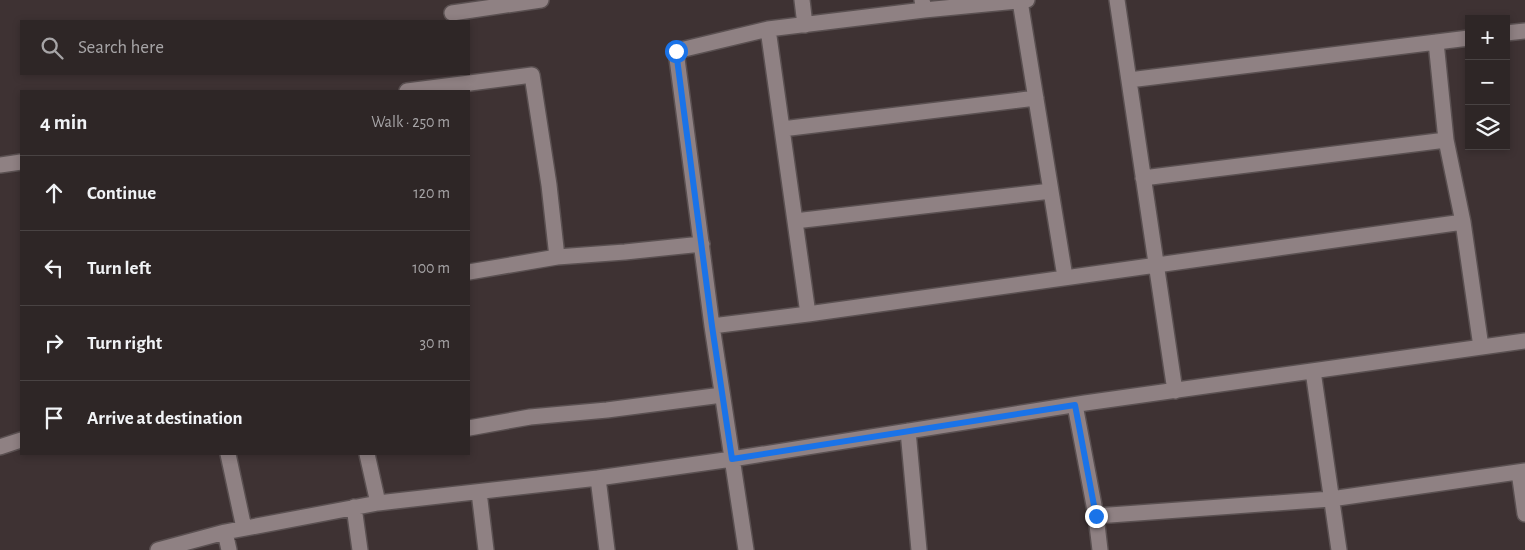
<!DOCTYPE html>
<meta charset="utf-8">
<style>
body{margin:0;font-family:"Alegreya Sans",sans-serif;background:#3a3232;color:#f1f3f6}
.controls{position:absolute;right:15px;top:15px;display:grid;overflow:hidden;border-radius:0px;box-shadow:0 2px 8px #0003}
.controls button{width:45px;height:45px;display:grid;place-items:center;padding:0;border:0;border-bottom:1px solid #494343;background:#2e2626;color:#f1f3f6;font:25px sans-serif}
.stop{position:absolute;width:15px;height:15px;margin:-11px;border:4px solid #1a73e8;border-radius:50%;background:#fff}
.stop.end{background:#1a73e8;border-color:#fff;box-shadow:0 1px 5px #0008}
.list{margin:0;padding:0;list-style:none}
h2{display:flex;justify-content:space-between;align-items:center;height:65px;margin:0;padding:0 20px;font-size:21px}
h2 small{font-size:16px;font-weight:400;color:#a7a5a7}
.list li{display:grid;grid-template-columns:32px 1fr auto;gap:15px;align-items:center;box-sizing:border-box;height:75px;padding:0 20px;border-top:1px solid #494343}
.list b{display:block;font-size:19px;white-space:nowrap}
.list em{font-size:16px;font-style:normal;color:#a7a5a7}
.icon{flex:none;width:28px;height:28px;fill:none;stroke:currentColor;stroke-width:2;stroke-linecap:round;stroke-linejoin:round}
.map{position:relative;flex:none;width:1525px;height:550px;overflow:hidden}
.search{position:absolute;background:#2e2626;box-shadow:0 2px 8px #0003;left:20px;top:20px;width:450px;height:55px;display:flex;align-items:center;gap:12px;box-sizing:border-box;padding:0 18px;border-radius:0px;color:#a7a5a7;font-size:19px}
.panel{position:absolute;background:#2e2626;box-shadow:0 2px 8px #0003;left:20px;top:90px;width:450px;height:365px;border-radius:0px}
.map>svg:first-child{display:block}
.lines{fill:none;stroke-linecap:round;stroke-linejoin:round}
.street-casing{stroke:#5a5051;stroke-width:18}
.street{stroke:#8f8183;stroke-width:15}
.route{stroke:#1a73e8;stroke-width:6}
</style>
<div class="map">
<svg width="1525" height="550" viewBox="0 0 1525 550">
<rect width="100%" height="100%" fill="#3e3233"/>
<g class="lines">
<defs>
<path id="street" d="M802,0L805,25
M1117,0L1175,391
M1020,1L1065,277
M924,10L1027,0
M452,13L541,0
M1506,33L1525,31
M1436,42L1446,140L1463,222L1481,347
M1129,80L1469,38
M407,91L532,75L549,185L557,257
M782,129L1036,98
M0,165L21,162
M1143,178L1446,140
M795,221L1051,191
M469,272L557,257L625,252L702,244
M808,314L1463,222
M712,326L676,51L768,29
M1313,371L1339,550
M1075,405L1096,516L1100,550
M469,428L530,417L607,410L722,395
M908,431L919,550
M0,447L21,440
M228,454L244,528
M367,454L378,503
M1519,472L1525,514
M479,492L486,550
M354,507L360,550
M1096,516L1331,499L1525,471
M158,550L225,532
M229,550L225,532L378,503L598,478
M607,550L598,478L732,459L1085,403L1525,341
M746,550L712,326L808,314L768,29L924,10L922,0"/>
</defs>
<use href="#street" class="street-casing"/>
<use href="#street" class="street"/>
</g>
<g class="lines">
<path class="route" d="M676,51L712,326L732,459L1075,405L1096,516"/>
</g>
</svg>
<div class="controls">
<button>+</button>
<button>−</button>
<button><svg class="icon" aria-label="layers" viewBox="0 0 24 24"><path d="M12 4l9 5-9 5-9-5zM3 14l9 5 9-5"/></svg></button>
</div>
<div class="stop" style="left:676px;top:51px"></div>
<div class="stop end" style="left:1096px;top:516px"></div>
<div class="search"><svg class="icon" aria-label="search" viewBox="0 0 24 24"><circle cx="10" cy="10" r="6"/><path d="M15 15l6 6"/></svg>Search here</div>
<section class="panel">
<h2>4 min<small>Walk · 250 m</small></h2>
<ul class="list">
<li><svg class="icon" aria-label="ahead" viewBox="0 0 24 24"><path d="M12 20V5M6 11l6-6 6 6"/></svg><div><b>Continue</b></div><em>120 m</em></li>
<li><svg class="icon" aria-label="left" viewBox="0 0 24 24"><path d="M17 20v-9H6M10 6l-5 5 5 5"/></svg><div><b>Turn left</b></div><em>100 m</em></li>
<li><svg class="icon" aria-label="right" viewBox="0 0 24 24"><path d="M7 20v-9h11M14 6l5 5-5 5"/></svg><div><b>Turn right</b></div><em>30 m</em></li>
<li><svg class="icon" aria-label="arrive" viewBox="0 0 24 24"><path d="M6 21V4h12l-3 4 3 4H6"/></svg><div><b>Arrive at destination</b></div></li>
</ul>
</section>
</div>
